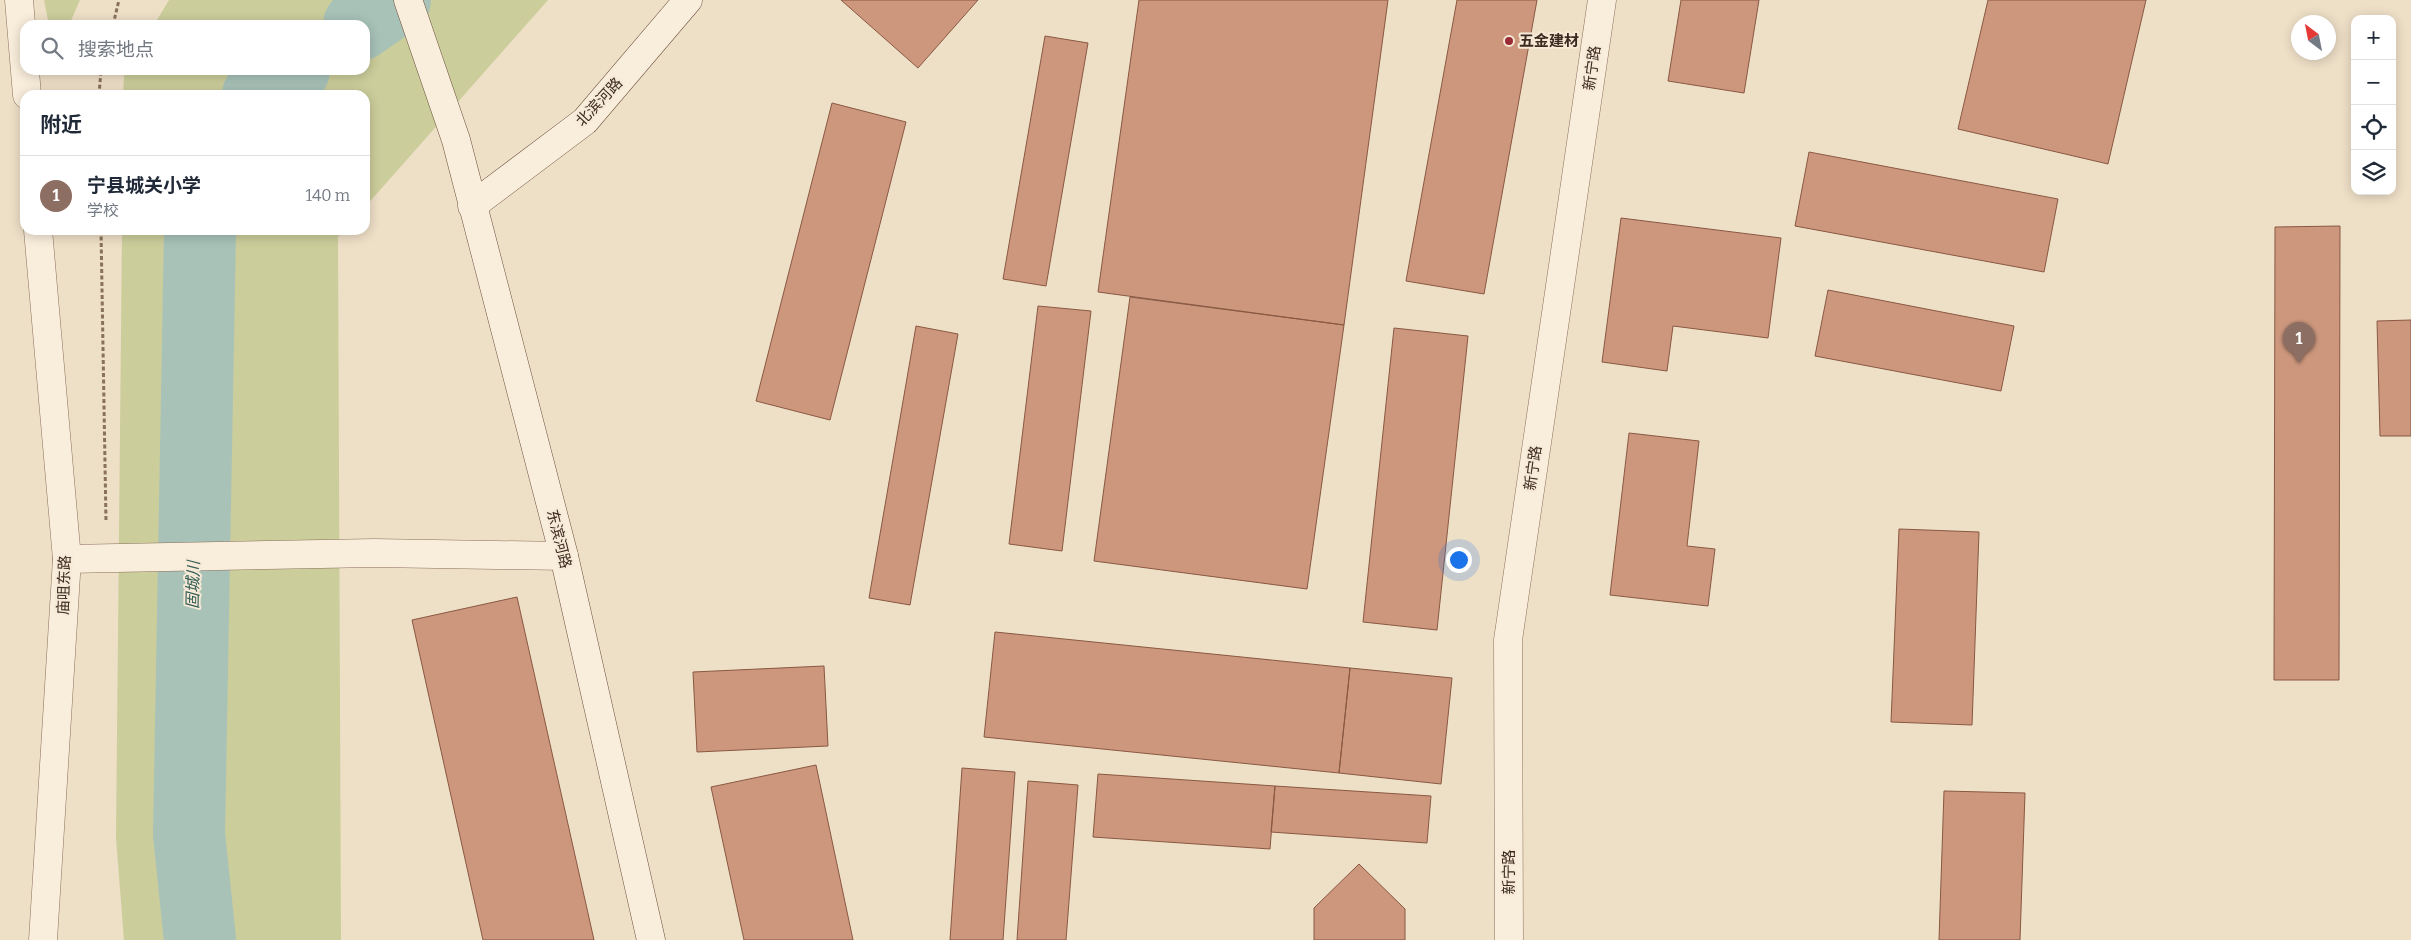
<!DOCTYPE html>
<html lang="zh">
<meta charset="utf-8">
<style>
body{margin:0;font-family:Bitter,"Noto Sans SC",serif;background:#f2f2f3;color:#1f2937}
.controls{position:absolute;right:15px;top:15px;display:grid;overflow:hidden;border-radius:10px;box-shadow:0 2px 12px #0003}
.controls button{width:45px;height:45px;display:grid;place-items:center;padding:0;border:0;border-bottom:1px solid #e0e1e3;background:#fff;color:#1f2937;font:25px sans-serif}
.compass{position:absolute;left:2291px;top:15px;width:45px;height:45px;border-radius:50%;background:#fff;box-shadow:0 2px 12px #0003;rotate:328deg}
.you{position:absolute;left:1458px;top:559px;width:18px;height:18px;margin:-12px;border:4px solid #fff;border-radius:50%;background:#1a73e8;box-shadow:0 0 0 8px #1a73e833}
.badge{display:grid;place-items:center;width:32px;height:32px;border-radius:50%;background:#992c36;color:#fff;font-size:16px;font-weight:700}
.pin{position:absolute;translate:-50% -41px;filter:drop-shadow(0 1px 2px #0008)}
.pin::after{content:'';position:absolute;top:26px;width:18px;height:15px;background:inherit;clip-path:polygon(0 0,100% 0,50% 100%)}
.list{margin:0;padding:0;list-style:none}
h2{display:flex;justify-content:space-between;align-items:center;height:65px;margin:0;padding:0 20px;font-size:21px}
h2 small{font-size:16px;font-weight:400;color:#747a83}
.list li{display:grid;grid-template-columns:32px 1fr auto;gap:15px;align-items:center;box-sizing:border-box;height:80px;padding:0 20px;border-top:1px solid #e0e1e3}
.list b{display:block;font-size:19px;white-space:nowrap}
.list p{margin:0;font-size:16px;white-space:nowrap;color:#747a83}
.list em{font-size:16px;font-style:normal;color:#747a83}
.icon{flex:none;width:28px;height:28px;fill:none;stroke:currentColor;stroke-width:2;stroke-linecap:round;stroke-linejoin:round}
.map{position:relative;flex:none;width:2411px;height:940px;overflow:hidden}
.search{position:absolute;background:#fff;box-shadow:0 2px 12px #0003;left:20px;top:20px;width:350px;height:55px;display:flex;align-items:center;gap:12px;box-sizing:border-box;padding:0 18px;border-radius:15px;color:#747a83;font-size:19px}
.panel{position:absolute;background:#fff;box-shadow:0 2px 12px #0003;left:20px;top:90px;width:350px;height:145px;border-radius:15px}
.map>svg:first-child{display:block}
.green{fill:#cbcd9b}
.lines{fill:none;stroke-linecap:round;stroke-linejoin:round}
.river{stroke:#a8c2b8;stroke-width:72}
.building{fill:#cc977d;stroke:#895842}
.minor-casing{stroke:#8a715c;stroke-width:29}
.tertiary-casing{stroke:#8a715c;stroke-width:29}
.secondary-casing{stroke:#6c523f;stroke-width:29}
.path{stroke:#8a715c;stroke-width:3;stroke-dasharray:4 2.5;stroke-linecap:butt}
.minor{stroke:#f9eddb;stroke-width:28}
.tertiary{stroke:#f9eddb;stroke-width:28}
.secondary{stroke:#f9eddb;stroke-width:28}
.poi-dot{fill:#992c36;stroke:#f6ead7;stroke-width:2}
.labels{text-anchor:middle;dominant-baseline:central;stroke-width:4;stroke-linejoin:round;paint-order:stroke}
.poi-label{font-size:15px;font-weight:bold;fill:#3b2a20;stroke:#f6ead7;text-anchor:start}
.street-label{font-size:15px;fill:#3b2a20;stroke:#f6ead7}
.water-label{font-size:16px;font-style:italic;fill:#2f5a54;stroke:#f6ead7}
</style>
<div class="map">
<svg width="2411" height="940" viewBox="0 0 2411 940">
<rect width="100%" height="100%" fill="#eedfc7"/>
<path class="green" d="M44,0H80L69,25H49Z
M169,0H548L365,207V95H123L124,76L127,70H365V25H154Z
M122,230H344L338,237L341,940H124L116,838Z"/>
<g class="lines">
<path class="river" d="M359,25L395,0
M258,95L294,70
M200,230L189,834L200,940"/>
</g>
<path class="building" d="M841,0H978L918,68Z
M1139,0H1388L1344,325L1098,292Z
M1457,0H1537L1484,294L1406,281Z
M1681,0H1759L1744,93L1668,81Z
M1988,0H2146L2108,164L1958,129Z
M1045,36L1088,43L1046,286L1003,279Z
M832,103L906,122L830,420L756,401Z
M1809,152L2058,199L2044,272L1795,226Z
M1621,218L1781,238L1768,338L1673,326L1667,371L1602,362Z
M2340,226L2339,680H2274L2275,227Z
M1828,290L2014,326L2001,391L1815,356Z
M1130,297L1344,325L1307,589L1094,561Z
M1038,306L1091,311L1062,551L1009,544Z
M2411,320V436H2380L2377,321Z
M916,326L958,334L910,605L869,598Z
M1394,328L1468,336L1437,630L1363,622Z
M1629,433L1699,441L1687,546L1715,549L1708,606L1610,595Z
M1899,529L1979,532L1972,725L1891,722Z
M517,597L594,940H483L412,620Z
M995,632L1350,668L1339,773L984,737Z
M824,666L828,746L697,752L693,672Z
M1350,668L1452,678L1441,784L1339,773Z
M816,765L853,940H744L711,787Z
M962,768L1015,772L1003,940H950Z
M1098,774L1275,786L1270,849L1093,837Z
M1028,781L1078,785L1066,940H1017Z
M1275,786L1431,796L1427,843L1271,832Z
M1944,791L2025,793L2020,940H1939Z
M1359,864L1405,909V940H1314V908Z"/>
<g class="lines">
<defs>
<path id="minor" d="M67,559L374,553L564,556"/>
<path id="tertiary" d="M19,0L27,95
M38,230L67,559L43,940
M1509,940L1508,640L1602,0"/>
<path id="secondary" d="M408,0L456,140L564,556L651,940
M472,206L585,121L688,0"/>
</defs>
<use href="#minor" class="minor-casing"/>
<use href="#tertiary" class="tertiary-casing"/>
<use href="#secondary" class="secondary-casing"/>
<path class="path" d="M113,25L119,0
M99,95L101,70
M101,230L106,522"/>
<use href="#minor" class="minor"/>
<use href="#tertiary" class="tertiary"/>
<use href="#secondary" class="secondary"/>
</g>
<circle class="poi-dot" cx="1509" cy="41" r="5"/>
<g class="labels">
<g class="poi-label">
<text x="1519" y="41">五金建材</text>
</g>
<g class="street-label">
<text transform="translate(1592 68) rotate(-82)">新宁路</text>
<text transform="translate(599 102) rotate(-47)">北滨河路</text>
<text transform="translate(1533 468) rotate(-82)">新宁路</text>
<text transform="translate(559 539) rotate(76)">东滨河路</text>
<text transform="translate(64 585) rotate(-88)">庙咀东路</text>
<text transform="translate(1509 872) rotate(-90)">新宁路</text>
</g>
<g class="water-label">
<text transform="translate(193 585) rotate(-89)">固城川</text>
</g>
</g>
</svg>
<div class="controls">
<button>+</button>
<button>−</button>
<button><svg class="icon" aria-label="locate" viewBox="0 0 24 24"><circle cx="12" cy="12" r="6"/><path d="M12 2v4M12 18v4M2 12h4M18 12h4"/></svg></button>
<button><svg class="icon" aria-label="layers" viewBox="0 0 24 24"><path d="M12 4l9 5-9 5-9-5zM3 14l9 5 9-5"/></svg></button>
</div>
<svg class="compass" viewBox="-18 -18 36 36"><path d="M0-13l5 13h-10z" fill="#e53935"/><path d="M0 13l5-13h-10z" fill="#747a83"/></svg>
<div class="you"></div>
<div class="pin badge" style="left:2299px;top:363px;background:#8d6e63">1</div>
<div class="search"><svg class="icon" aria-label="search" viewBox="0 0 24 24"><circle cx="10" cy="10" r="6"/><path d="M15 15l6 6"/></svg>搜索地点</div>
<section class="panel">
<h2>附近<small></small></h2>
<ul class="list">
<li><span class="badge" style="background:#8d6e63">1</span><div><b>宁县城关小学</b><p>学校</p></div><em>140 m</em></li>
</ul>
</section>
</div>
